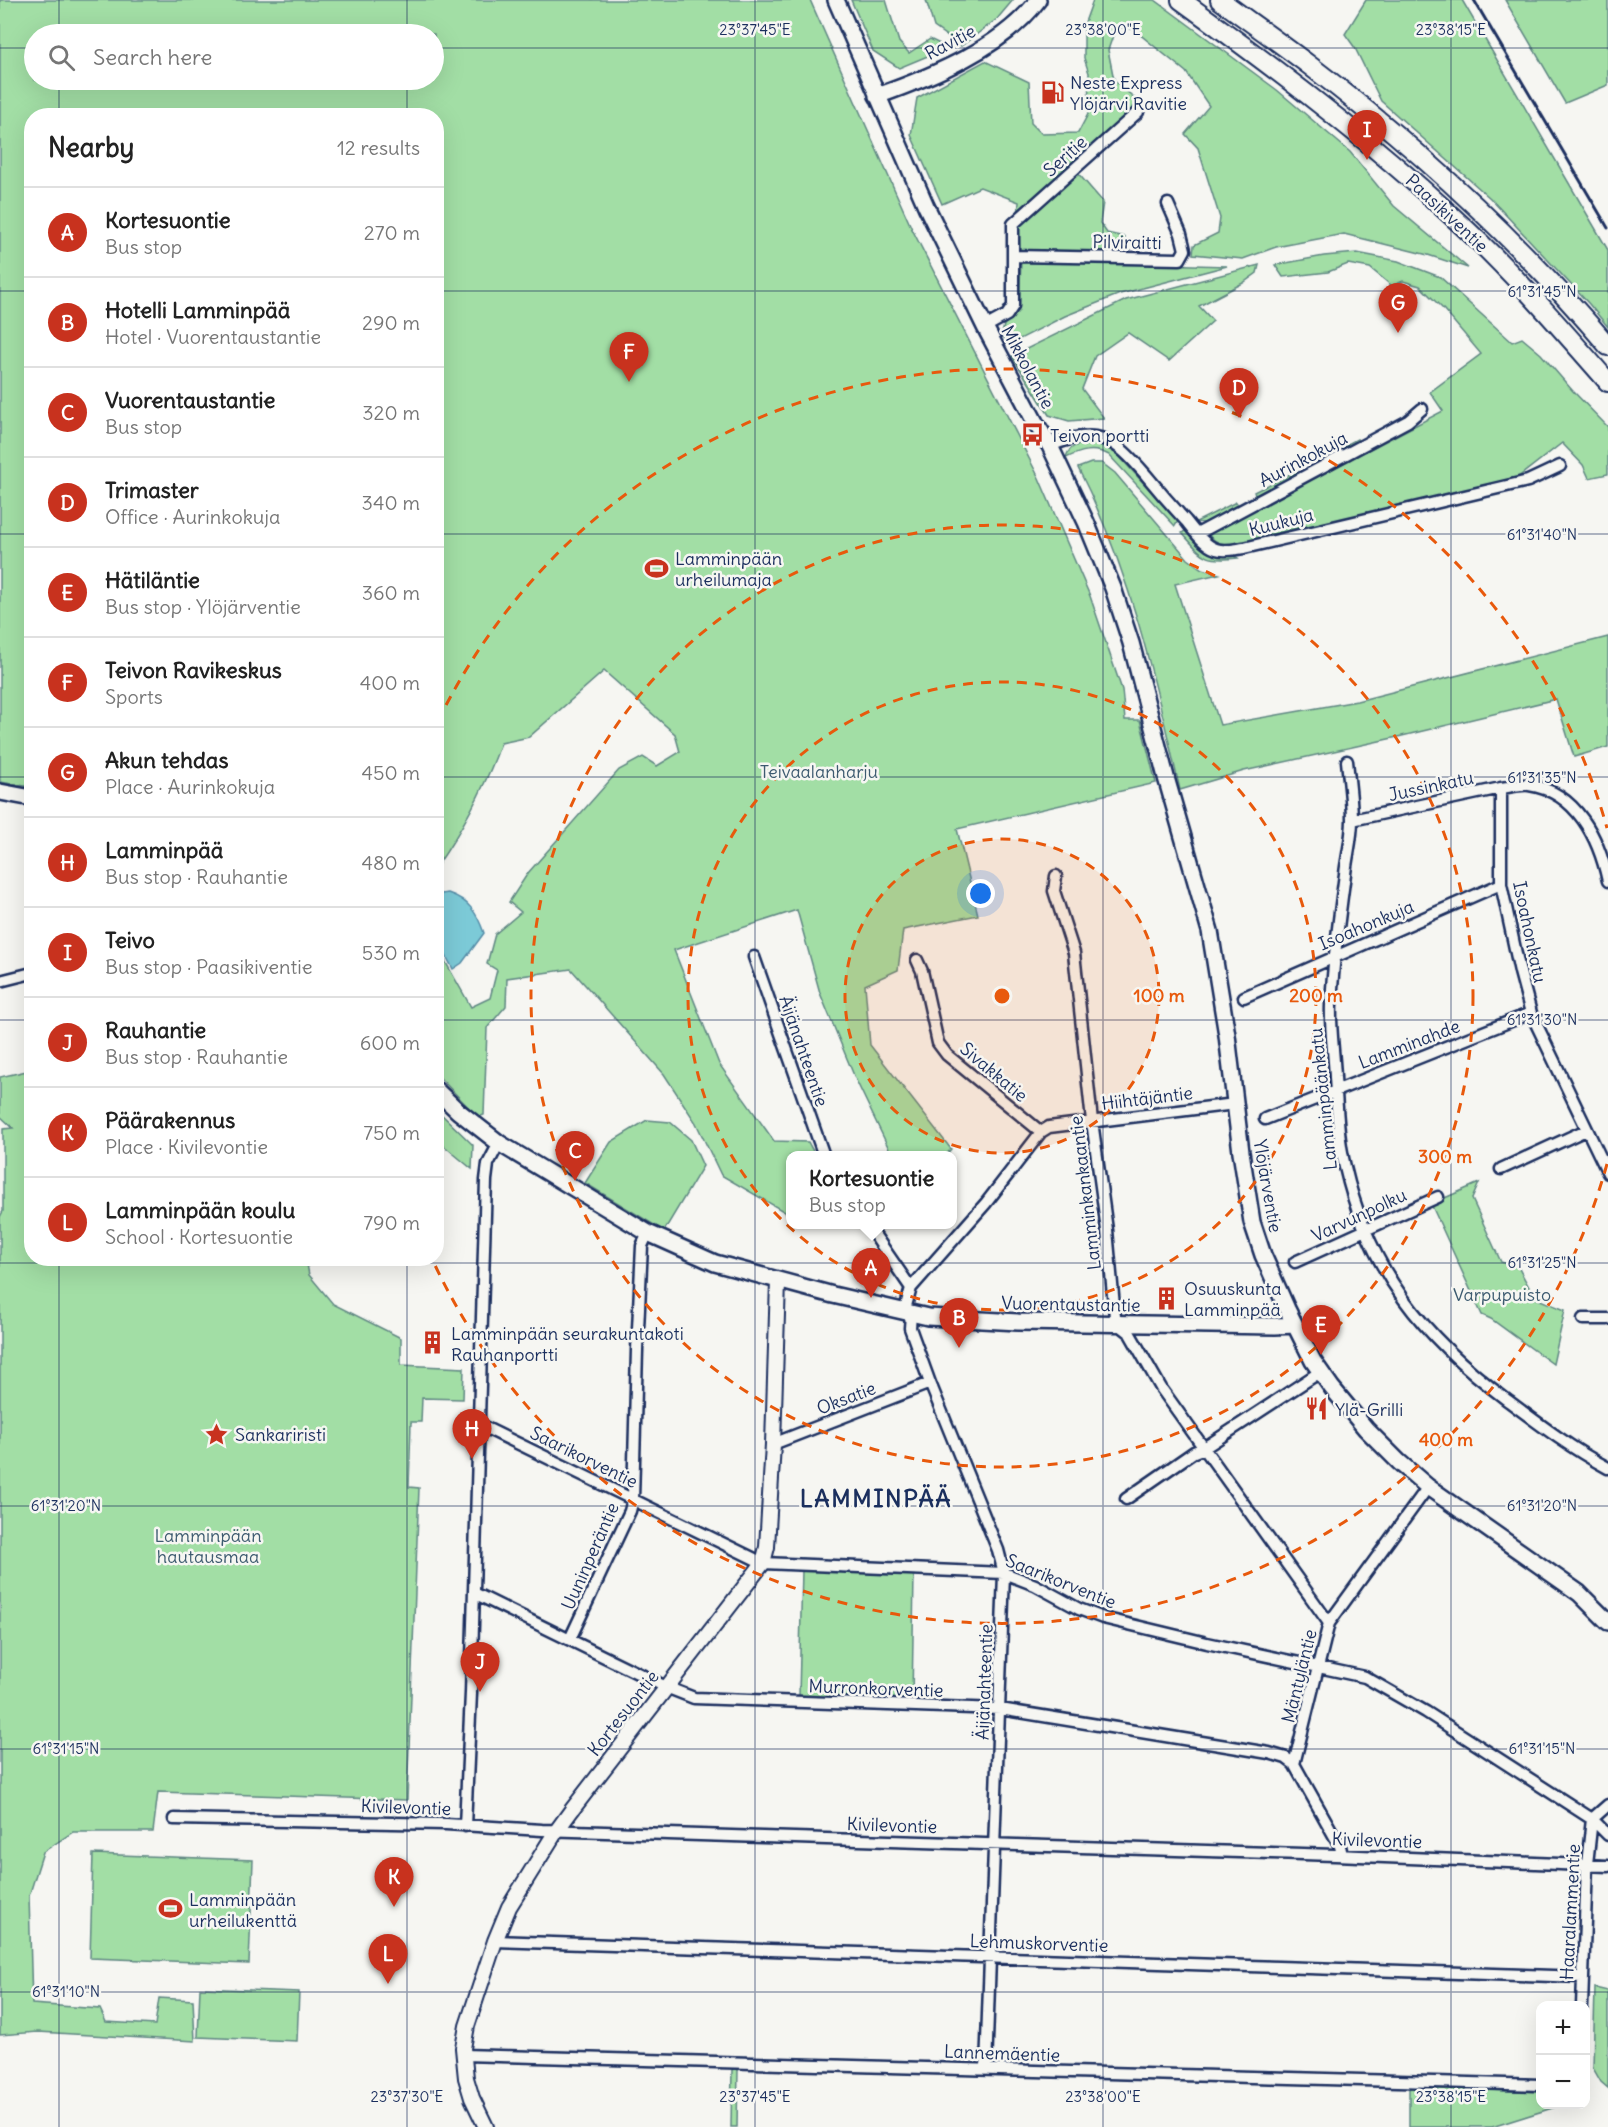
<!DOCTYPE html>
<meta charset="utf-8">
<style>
body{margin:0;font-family:Delius,sans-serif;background:#f6f6f6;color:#222}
.controls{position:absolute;right:18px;bottom:18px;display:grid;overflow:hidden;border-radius:12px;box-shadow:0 6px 24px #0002}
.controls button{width:54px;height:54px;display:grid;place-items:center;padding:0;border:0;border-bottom:2px solid #e0e0e0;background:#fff;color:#222;font:30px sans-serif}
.you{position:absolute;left:981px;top:894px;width:21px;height:21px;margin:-15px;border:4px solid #fff;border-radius:50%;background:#1a73e8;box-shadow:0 0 0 9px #1a73e833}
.badge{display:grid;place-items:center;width:39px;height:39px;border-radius:50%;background:#c8321e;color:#fff;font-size:20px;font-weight:700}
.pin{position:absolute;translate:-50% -50px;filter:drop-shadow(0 2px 3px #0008)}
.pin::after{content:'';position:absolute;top:32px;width:21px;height:18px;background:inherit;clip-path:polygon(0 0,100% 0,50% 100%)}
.popup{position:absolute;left:786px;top:1151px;width:171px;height:78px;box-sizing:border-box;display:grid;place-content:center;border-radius:12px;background:#fff;filter:drop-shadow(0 2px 4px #0005);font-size:20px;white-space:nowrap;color:#767676}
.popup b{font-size:22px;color:#222}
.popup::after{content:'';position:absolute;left:50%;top:100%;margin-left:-12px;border:12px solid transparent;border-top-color:#fff}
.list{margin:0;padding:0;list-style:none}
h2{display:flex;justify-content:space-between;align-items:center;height:78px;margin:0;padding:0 24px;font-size:26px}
h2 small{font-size:20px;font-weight:400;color:#767676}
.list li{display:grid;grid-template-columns:39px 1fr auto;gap:18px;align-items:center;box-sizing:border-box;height:90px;padding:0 24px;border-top:2px solid #e0e0e0}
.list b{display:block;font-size:22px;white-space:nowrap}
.list p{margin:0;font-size:20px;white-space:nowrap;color:#767676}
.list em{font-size:20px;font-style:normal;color:#767676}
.icon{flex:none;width:33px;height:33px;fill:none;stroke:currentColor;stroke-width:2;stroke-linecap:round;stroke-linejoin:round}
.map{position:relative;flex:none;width:1608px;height:2127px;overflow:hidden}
.search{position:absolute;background:#fff;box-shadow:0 6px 24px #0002;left:24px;top:24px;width:420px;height:66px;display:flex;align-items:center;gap:15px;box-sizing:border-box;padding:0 21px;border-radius:33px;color:#767676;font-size:22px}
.panel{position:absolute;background:#fff;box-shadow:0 6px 24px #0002;left:24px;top:108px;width:420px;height:1158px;border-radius:24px}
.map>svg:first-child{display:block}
.green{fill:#a2dea5;stroke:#5e8682;stroke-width:1.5;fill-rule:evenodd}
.water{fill:#7bcad7;stroke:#558ca7;stroke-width:1.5}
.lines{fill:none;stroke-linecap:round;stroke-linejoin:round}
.minor-casing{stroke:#1b2f5e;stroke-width:15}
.tertiary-casing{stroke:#1b2f5e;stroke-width:18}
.secondary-casing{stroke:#1b2f5e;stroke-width:20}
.trunk-casing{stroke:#1b2f5e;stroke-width:22}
.minor{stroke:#f6f6f2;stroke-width:10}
.tertiary{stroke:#f6f6f2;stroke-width:14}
.secondary{stroke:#f6f6f2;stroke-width:15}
.trunk{stroke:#f6f6f2;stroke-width:18}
.rail{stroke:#1b2f5e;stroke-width:3}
.ticks{fill:none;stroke:#1b2f5e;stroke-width:1.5;stroke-opacity:0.45}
.ring{fill:none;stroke:#e8590c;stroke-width:3;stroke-dasharray:10 8}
.labels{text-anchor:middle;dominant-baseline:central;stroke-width:5;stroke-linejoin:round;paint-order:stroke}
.street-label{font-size:18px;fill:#1b2f5e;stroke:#f6f6f2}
.poi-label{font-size:18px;fill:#1b2f5e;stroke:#f6f6f2;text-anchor:start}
.park-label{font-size:18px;fill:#3d5b70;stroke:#f6f6f2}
.district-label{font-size:24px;font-weight:bold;letter-spacing:1.5px;fill:#1b2f5e;stroke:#f6f6f2}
.ticks-label{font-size:15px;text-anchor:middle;fill:#1b2f5e;stroke:#f6f6f2;stroke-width:5;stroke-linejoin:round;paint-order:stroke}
.centre{fill:#e8590c;stroke:#f6f6f2;stroke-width:3}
.ring-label{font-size:18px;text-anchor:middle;font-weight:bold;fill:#e8590c;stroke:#f6f6f2;stroke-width:5;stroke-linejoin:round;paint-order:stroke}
</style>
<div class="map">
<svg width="1608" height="2127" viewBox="0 0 1608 2127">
<rect width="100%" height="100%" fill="#f6f6f2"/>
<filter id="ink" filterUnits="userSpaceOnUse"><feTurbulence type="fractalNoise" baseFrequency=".0167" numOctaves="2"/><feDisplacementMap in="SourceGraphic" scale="12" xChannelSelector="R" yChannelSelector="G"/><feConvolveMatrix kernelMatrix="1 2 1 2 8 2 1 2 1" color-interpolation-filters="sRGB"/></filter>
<g filter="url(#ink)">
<path class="green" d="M0,0H810L912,229L1039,478L1090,596L1122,690L1125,720H1140L1156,783L957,829L978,915L903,930L898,970L865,985L870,1045L951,1149L946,1155H892L855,1078L820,993L797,910L674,950L719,1064L774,1141L808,1142L815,1155L790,1156V1215L721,1175L696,1123L664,1074L571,969L507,978L506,1006L487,1028L484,1115L478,1117L437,1075V947L471,1007L490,998L497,970L487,964L495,934L521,912L509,902L528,873L619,770L643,757L657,766L680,752L675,734L604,671L529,737L501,743C485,787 463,828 437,866L436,116H32L31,787L0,782ZM34,34H434V80H34Z
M851,0H886L899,42L909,53L930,39L940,44L942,50L899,68L873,51Z
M926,0H1013L997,19L961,46L934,27Z
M1093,0H1155L1277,90L1350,152L1394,206L1468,268L1428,255L1344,234L1276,247L1243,259L1193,254L1194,245L1218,233L1220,218L1198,148L1185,134L1209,106L1186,72L1133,29L1116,27L1108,50L1114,80L1139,102L1131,115L1018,215L1019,202L980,187L942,204L911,135L917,98L985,61L1029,82L1031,123L1042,134L1078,133L1088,114L1089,73L1084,58V25Z
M1366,0H1462L1608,250V327L1589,304L1490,198L1381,101L1355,48L1345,34Z
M1505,0H1608V85L1565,103Z
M1076,171L1103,202L1100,223L1107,233L1125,237V256L1020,254L1019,222Z
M1357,253L1398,261L1440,277L1512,342L1522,338L1541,354L1572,390L1608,427V474L1589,478L1583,465L1562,443L1517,478L1255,541C1238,543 1219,550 1208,534L1443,411L1430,392L1481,354L1444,310L1420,286L1403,281L1392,286L1370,268L1348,264L1328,272L1283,277L1275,265L1324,256Z
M1021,260L1227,266L1120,294L1065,316L1008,345L1002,334L1004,325L1019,311Z
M1259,265L1257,273L1243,283L1199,306L1213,321L1169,361L1128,333L1095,356L1082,389L1104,418L1069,421L1049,415L1012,356L1126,300Z
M1357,439L1360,444L1316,466L1314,462Z
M1085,443L1101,445L1117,454L1178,521L1175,526L1109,455C1093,447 1081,451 1066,458C1068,448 1075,445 1085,443Z
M1091,463H1102L1115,473L1188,559L1202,569L1219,574L1175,584L1220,725L1357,701L1608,637V747L1574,757L1556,699L1402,736L1244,771L1180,790C1155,680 1130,569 1078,468Z
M1296,471L1299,476L1256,498L1254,492Z
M1236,502L1239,506L1206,523L1196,522Z
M1186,530C1195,538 1203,551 1215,554C1224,557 1231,553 1238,558C1205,562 1204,557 1182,533Z
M31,1070L32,1258L306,1259L309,1275L333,1304L401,1338V1365L464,1368L463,1399L422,1398L421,1422H411L409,1487L419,1488L407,1800L158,1792L153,1832H73L43,1852L29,1896L32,2004L100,2009L106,2022L155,2025L159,1998L193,2000L195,2041L38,2032L0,2035V1217L3,1211V1129L13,1128L0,1116V1077Z
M436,1109L473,1145L472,1169L437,1140Z
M647,1120L670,1122L691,1140L703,1166L664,1231L585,1183L611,1142Z
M1479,1183L1472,1199L1501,1262L1518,1267L1535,1298L1565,1310L1553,1364L1491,1319L1482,1315L1431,1204Z
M802,1570L914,1574L912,1700L799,1697Z
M93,1854L253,1860L249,1964L90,1958Z
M200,1988L299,1992L297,2041L198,2037Z
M1595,1988L1608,1991V2088L1601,2082L1593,2068Z
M732,2069H738L737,2127H731Z
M1409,2087L1540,2092V2104L1562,2105L1492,2127H1409Z"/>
<path class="water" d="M448,893C469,900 477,913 484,933L462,963L453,969L437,939V900L441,894Z"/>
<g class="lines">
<defs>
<path id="minor" d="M1014,256L1180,259L1185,250L1181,234L1168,204
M985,327L1007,315L1013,306V224L1138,112
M1050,446C1099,426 1114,438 1146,475C1159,491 1172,506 1186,521C1194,531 1204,545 1216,549C1225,552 1236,549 1244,548L1528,481L1560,466
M1197,534L1408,421L1422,409
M1347,761C1349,781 1352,801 1352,820C1352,838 1347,856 1345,874C1339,918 1333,961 1331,1005C1330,1029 1334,1053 1335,1077C1337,1107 1338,1138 1345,1167C1369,1271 1423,1337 1507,1400C1539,1424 1572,1449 1608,1468
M1501,788V884L1520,972L1531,1013L1608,1173
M1352,820L1501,788C1510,787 1520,784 1529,785C1577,792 1599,839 1608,881
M1056,876L1054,891L1074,953L1092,1121L1107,1230L1115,1317L1120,1325L1129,1332L1161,1388L1329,1623
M754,957L824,1156
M917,960L922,971L938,1043L947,1055L1041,1132
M0,981L32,973
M1244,997L1501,884
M1265,1119L1531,1013
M1501,1169L1586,1130
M867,1224L911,1288
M1295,1262L1438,1197
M904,1313L911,1288L986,1203L1041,1132L1049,1127L1235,1104
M911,1314L910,1328L930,1383L998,1550L1004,1573L986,2069
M1583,1319H1608
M480,1425L763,1563L1004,1573L1035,1585L1079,1609L1103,1618L1207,1643L1365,1677L1426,1712L1592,1819L1608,1835
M773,1444L930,1383
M1126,1499L1194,1452L1204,1448L1320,1372
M474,1593L666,1687L694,1698L1000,1709L1269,1753L1286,1758L1294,1764
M570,1639L630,1511L633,1499L637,1350L642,1246L648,1233
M174,1819L446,1824L542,1830L1335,1855L1608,1866
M1592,1819L1608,1805
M465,1826L471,1693L486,1180L488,1164L499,1143
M1342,1855L1340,1846L1294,1764L1329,1623L1428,1487
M495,1941L1582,1977
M1582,2006L1587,1864L1592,1819
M463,2055L1540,2085"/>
<path id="tertiary" d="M486,2127L472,2098L466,2078L463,2048L467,2026L495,1941L509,1907L555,1833L571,1811L763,1563L767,1547L773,1444L778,1281"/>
<path id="secondary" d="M836,0L926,206L985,327L1035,422L1050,446L1086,522L1113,588L1131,643L1167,781L1210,931L1227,1035L1241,1152L1252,1222L1263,1255L1287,1309L1313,1361L1332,1388L1366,1429L1399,1462L1428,1487L1579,1593L1608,1622
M877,96C931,77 1004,47 1038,0
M0,792L32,798
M436,1090L458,1111L499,1143L648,1233L715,1263L833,1295L928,1317L1018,1322L1275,1326L1295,1325"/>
<path id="trunk" d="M1181,0C1276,69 1369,139 1455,219C1510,269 1559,326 1608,382
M1220,0C1250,22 1280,43 1309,65C1418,148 1520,242 1608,346"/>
</defs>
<use href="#minor" class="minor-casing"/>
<use href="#tertiary" class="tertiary-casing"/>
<use href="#secondary" class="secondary-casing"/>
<use href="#trunk" class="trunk-casing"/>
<use href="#minor" class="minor"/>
<use href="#tertiary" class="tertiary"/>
<use href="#secondary" class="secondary"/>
<use href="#trunk" class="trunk"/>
<path class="rail" d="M1474,0L1608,228"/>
</g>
</g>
<path class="ticks" d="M59,0V34M407,0V34M755,0V2127M1103,0V2127M1451,0V2127M0,48H34M434,48H1608M59,80V116M407,80V116M0,291H32M436,291H1608M0,534H32M436,534H1608M0,777H32M436,777H1608M0,1020H32M436,1020H1608M59,1258V2127M407,1258V2127M0,1263H1608M0,1506H1608M0,1749H1608M0,1992H1608"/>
<circle cx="1002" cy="996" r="157" fill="#e8590c" fill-opacity=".12"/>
<g class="ring">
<circle cx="1002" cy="996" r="157"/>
<circle cx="1002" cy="996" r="314"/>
<circle cx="1002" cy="996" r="471"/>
<path d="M1607 1164A628 628 0 0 1 433 1261M438 721A628 628 0 0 1 1607 828"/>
</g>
<defs>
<symbol id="fuel-bare" viewBox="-9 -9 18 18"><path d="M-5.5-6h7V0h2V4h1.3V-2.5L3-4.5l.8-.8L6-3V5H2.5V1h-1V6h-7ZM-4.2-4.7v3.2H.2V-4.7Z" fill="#c8321e" stroke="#f6f6f2" stroke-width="2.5" paint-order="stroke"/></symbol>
<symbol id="bus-bare" viewBox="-9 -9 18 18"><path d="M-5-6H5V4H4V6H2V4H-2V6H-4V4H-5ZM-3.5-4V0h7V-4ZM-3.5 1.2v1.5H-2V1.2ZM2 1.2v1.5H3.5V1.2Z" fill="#c8321e" stroke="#f6f6f2" stroke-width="2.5" paint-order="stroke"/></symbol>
<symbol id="stadium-bare" viewBox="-9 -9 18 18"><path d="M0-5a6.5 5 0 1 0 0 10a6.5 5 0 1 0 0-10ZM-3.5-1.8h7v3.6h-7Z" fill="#c8321e" stroke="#f6f6f2" stroke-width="2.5" paint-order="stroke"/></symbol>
<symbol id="building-bare" viewBox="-9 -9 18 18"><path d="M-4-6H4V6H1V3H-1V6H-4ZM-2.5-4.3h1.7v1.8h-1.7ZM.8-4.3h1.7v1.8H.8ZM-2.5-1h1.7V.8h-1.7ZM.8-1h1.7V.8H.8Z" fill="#c8321e" stroke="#f6f6f2" stroke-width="2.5" paint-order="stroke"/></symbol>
<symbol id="restaurant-bare" viewBox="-9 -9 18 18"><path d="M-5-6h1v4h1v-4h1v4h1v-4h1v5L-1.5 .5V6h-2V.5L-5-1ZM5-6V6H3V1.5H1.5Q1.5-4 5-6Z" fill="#c8321e" stroke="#f6f6f2" stroke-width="2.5" paint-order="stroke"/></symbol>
<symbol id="sight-bare" viewBox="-9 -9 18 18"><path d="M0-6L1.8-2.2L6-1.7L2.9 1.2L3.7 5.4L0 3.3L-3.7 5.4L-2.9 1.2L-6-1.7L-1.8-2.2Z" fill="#c8321e" stroke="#f6f6f2" stroke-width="2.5" paint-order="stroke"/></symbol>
</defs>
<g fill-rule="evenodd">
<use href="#fuel-bare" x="1036" y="76" width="33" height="33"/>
<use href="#bus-bare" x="1016" y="418" width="33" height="33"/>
<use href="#stadium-bare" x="640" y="552" width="33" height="33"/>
<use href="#building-bare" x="1150" y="1282" width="33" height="33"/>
<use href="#building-bare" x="416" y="1326" width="33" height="33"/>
<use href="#restaurant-bare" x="1300" y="1392" width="33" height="33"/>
<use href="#sight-bare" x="200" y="1418" width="33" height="33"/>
<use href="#stadium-bare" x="154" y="1892" width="33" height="33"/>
</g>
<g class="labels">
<g class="street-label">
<text transform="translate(950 42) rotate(-28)">Ravitie</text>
<text transform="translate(1065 156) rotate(-42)">Seritie</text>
<text transform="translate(1447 213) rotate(43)">Paasikiventie</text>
<text transform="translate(1127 242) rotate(1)">Pilviraitti</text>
<text transform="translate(1028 367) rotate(62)">Mikkolantie</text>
<text transform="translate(1303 459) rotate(-28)">Aurinkokuja</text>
<text transform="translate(1281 522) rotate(-14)">Kuukuja</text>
<text transform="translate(1431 786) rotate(-12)">Jussinkatu</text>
<text transform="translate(1366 925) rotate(-23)">Isoahonkuja</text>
<text transform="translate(1530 932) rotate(78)">Isoahonkatu</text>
<text transform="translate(1409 1044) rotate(-21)">Lamminahde</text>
<text transform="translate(804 1051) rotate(71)">Äijänahteentie</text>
<text transform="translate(994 1072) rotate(40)">Sivakkatie</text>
<text transform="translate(1147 1098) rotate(-7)">Hiihtäjäntie</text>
<text transform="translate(1323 1099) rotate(-96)">Lamminpäänkatu</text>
<text transform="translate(1268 1186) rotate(80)">Ylöjärventie</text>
<text transform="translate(1085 1193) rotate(-97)">Lamminkankaantie</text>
<text transform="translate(1359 1215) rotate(-25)">Varvunpolku</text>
<text transform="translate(1071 1304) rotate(1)">Vuorentaustantie</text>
<text transform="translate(846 1398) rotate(-21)">Oksatie</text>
<text transform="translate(584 1457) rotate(26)">Saarikorventie</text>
<text transform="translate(590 1556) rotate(-66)">Uuninperäntie</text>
<text transform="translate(1061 1581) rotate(22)">Saarikorventie</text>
<text transform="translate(1299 1676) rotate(-76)">Mäntyläntie</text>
<text transform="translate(984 1682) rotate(-88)">Äijänahteentie</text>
<text transform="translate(876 1688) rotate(2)">Murronkorventie</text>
<text transform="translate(623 1713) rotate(-52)">Kortesuontie</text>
<text transform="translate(406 1807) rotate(2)">Kivilevontie</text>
<text transform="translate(892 1825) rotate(2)">Kivilevontie</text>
<text transform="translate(1377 1840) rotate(2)">Kivilevontie</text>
<text transform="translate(1570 1912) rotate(-87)">Haaralammentie</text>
<text transform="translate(1039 1943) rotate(2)">Lehmuskorventie</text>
<text transform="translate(1002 2053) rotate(2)">Lannemäentie</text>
</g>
<g class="poi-label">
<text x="1070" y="82">Neste Express<tspan x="1070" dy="21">Ylöjärvi Ravitie</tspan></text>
<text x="1050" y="435">Teivon portti</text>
<text x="675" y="558">Lamminpään<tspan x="675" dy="21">urheilumaja</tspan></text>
<text x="1184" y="1288">Osuuskunta<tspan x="1184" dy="21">Lamminpää</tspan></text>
<text x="451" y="1333">Lamminpään seurakuntakoti<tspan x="451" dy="21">Rauhanportti</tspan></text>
<text x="1335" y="1409">Ylä-Grilli</text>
<text x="235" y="1434">Sankariristi</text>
<text x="189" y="1899">Lamminpään<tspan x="189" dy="21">urheilukenttä</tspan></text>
</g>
<g class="park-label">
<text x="819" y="771">Teivaalanharju</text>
<text x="1502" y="1294">Varpupuisto</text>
<text x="208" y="1535">Lamminpään<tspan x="208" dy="21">hautausmaa</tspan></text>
</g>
<g class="district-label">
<text x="876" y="1498">LAMMINPÄÄ</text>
</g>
</g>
<g class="ticks-label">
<text x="755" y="35">23°37'45"E</text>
<text x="1103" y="35">23°38'00"E</text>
<text x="1451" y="35">23°38'15"E</text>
<text x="1542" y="297">61°31'45"N</text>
<text x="1542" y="540">61°31'40"N</text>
<text x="1542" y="783">61°31'35"N</text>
<text x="1542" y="1025">61°31'30"N</text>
<text x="1542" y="1268">61°31'25"N</text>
<text x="66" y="1511">61°31'20"N</text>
<text x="1542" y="1511">61°31'20"N</text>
<text x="66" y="1754">61°31'15"N</text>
<text x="1542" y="1754">61°31'15"N</text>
<text x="66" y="1997">61°31'10"N</text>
<text x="407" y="2102">23°37'30"E</text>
<text x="755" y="2102">23°37'45"E</text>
<text x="1103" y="2102">23°38'00"E</text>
<text x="1451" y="2102">23°38'15"E</text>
</g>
<circle cx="1002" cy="996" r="9" class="centre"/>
<g class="ring-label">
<text x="1159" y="1002">100 m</text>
<text x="1316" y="1002">200 m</text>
<text x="1445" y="1163">300 m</text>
<text x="1446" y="1446">400 m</text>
</g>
</svg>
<div class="controls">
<button>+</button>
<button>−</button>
</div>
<div class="you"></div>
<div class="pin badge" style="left:871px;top:1298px">A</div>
<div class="popup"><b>Kortesuontie</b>Bus stop</div>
<div class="pin badge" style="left:959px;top:1348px">B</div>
<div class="pin badge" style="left:575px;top:1181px">C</div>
<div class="pin badge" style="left:1239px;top:418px">D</div>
<div class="pin badge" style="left:1321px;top:1355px">E</div>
<div class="pin badge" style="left:629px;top:382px">F</div>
<div class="pin badge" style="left:1398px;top:333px">G</div>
<div class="pin badge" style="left:472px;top:1459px">H</div>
<div class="pin badge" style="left:1367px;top:160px">I</div>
<div class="pin badge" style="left:480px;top:1692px">J</div>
<div class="pin badge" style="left:394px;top:1907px">K</div>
<div class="pin badge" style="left:388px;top:1984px">L</div>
<div class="search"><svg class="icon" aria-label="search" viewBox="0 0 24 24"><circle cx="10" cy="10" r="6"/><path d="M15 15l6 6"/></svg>Search here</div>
<section class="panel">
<h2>Nearby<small>12 results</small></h2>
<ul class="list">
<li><span class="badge">A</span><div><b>Kortesuontie</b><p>Bus stop</p></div><em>270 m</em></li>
<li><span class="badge">B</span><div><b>Hotelli Lamminpää</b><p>Hotel · Vuorentaustantie</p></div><em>290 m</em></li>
<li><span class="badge">C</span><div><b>Vuorentaustantie</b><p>Bus stop</p></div><em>320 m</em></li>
<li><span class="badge">D</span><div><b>Trimaster</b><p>Office · Aurinkokuja</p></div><em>340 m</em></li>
<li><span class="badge">E</span><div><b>Hätiläntie</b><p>Bus stop · Ylöjärventie</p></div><em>360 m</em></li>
<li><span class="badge">F</span><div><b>Teivon Ravikeskus</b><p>Sports</p></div><em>400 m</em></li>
<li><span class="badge">G</span><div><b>Akun tehdas</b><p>Place · Aurinkokuja</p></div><em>450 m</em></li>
<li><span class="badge">H</span><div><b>Lamminpää</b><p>Bus stop · Rauhantie</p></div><em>480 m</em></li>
<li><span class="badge">I</span><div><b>Teivo</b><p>Bus stop · Paasikiventie</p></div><em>530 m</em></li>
<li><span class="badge">J</span><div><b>Rauhantie</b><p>Bus stop · Rauhantie</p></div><em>600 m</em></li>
<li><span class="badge">K</span><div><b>Päärakennus</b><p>Place · Kivilevontie</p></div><em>750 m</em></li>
<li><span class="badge">L</span><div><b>Lamminpään koulu</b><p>School · Kortesuontie</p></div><em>790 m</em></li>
</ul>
</section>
</div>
